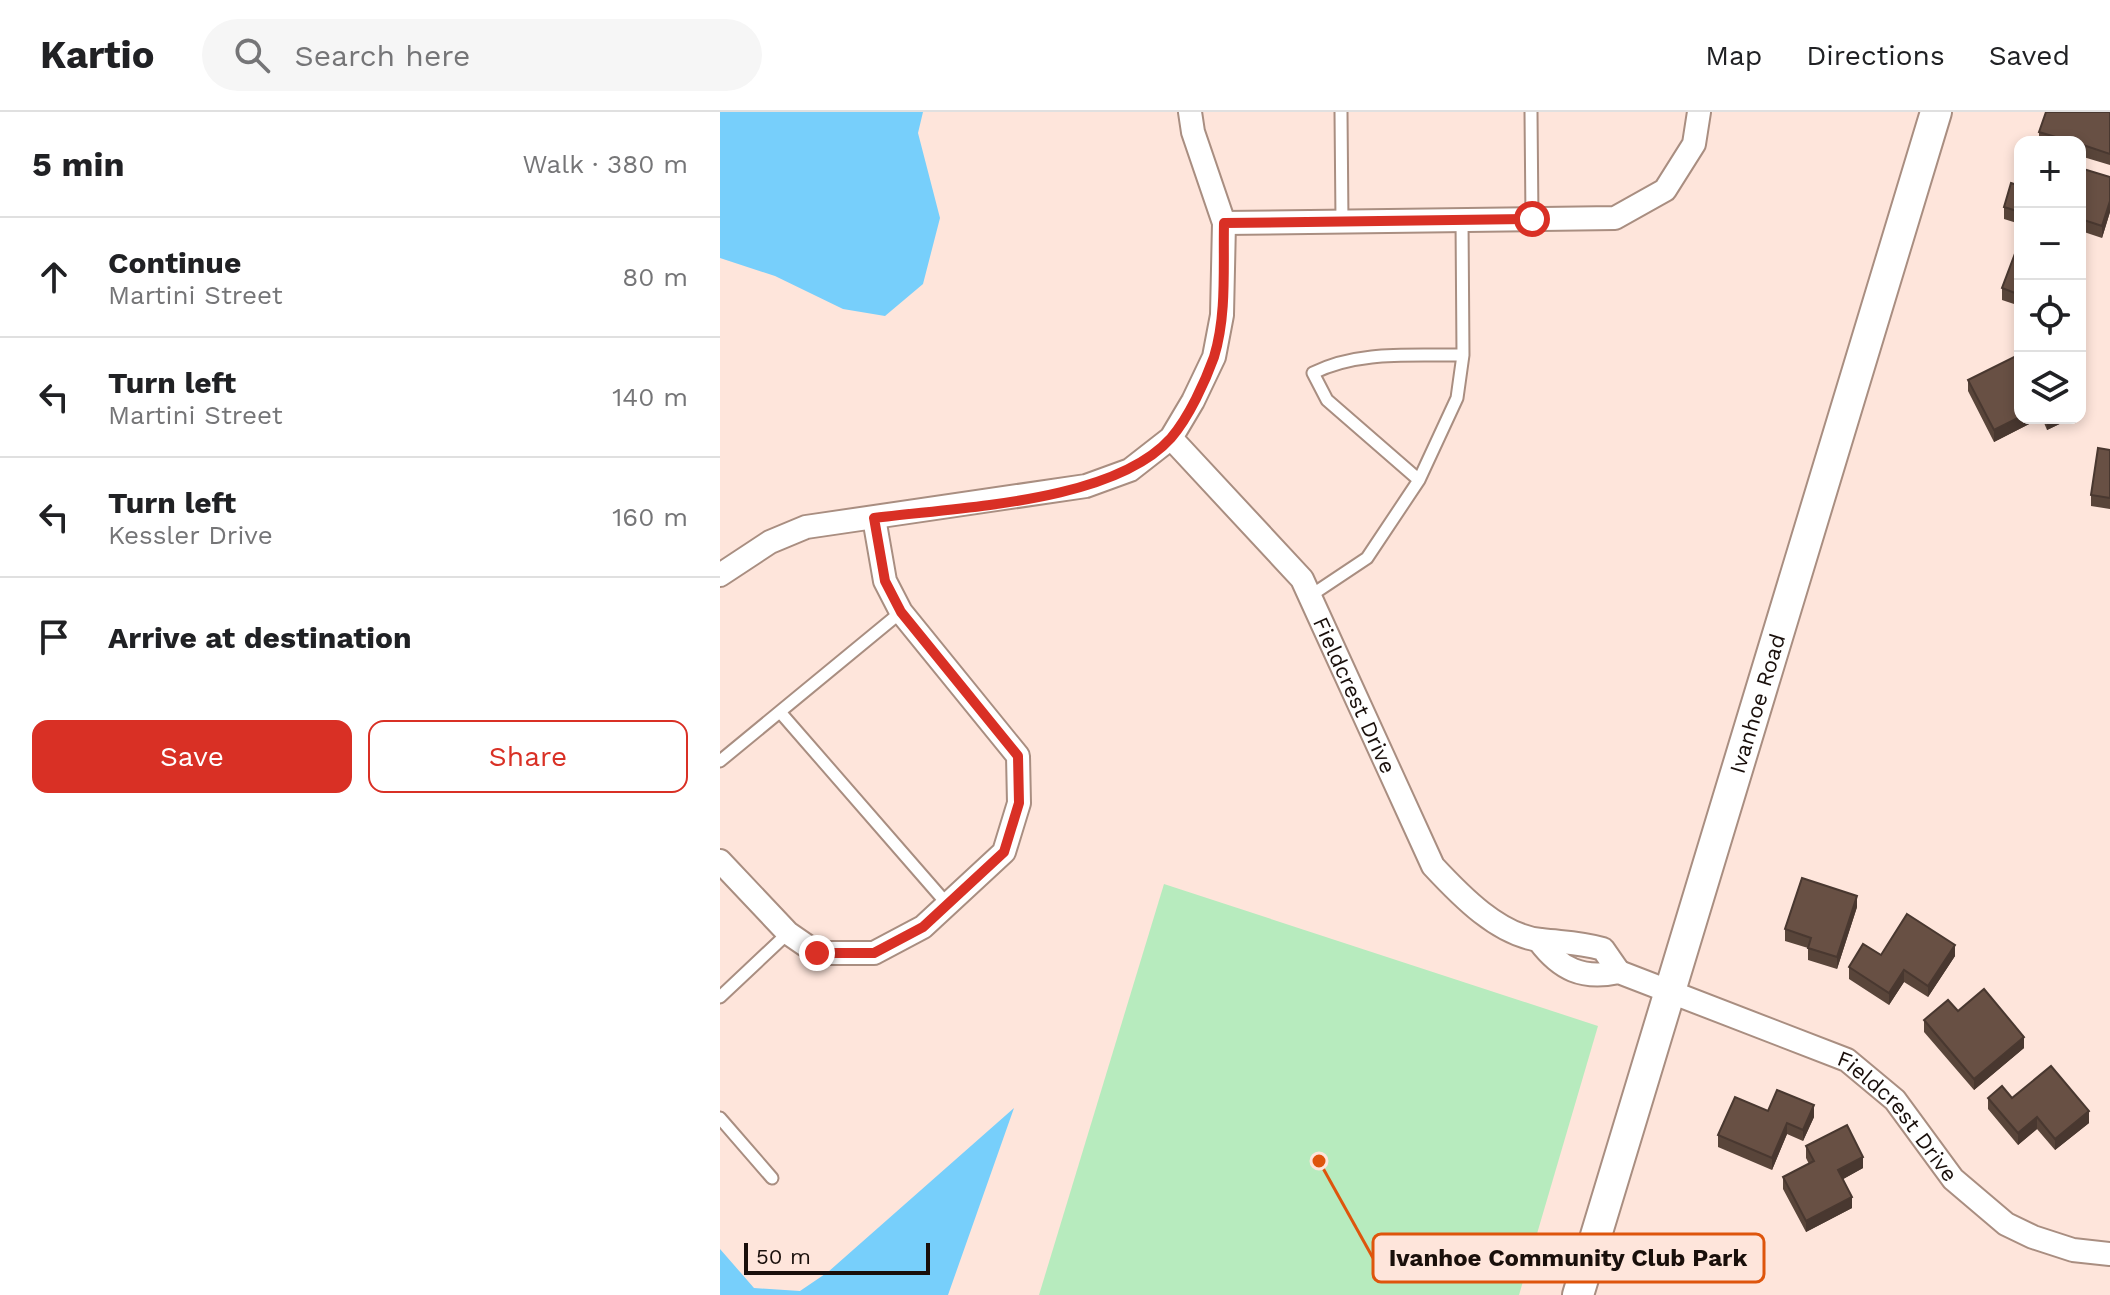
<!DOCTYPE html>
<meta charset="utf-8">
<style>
body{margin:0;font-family:"Work Sans",sans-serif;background:#f6f6f6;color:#202124}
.controls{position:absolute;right:24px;top:24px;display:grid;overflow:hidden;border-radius:16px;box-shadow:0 4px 12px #0003}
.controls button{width:72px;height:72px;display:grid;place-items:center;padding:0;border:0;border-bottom:2px solid #e0e0e0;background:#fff;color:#202124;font:40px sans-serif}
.scale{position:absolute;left:24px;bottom:20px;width:186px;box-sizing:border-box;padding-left:8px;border:4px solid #190f0b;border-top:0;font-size:22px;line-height:28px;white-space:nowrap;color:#190f0b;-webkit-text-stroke:6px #fee5db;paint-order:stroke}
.stop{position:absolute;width:24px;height:24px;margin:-18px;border:6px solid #d93025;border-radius:50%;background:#fff}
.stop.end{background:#d93025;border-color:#fff;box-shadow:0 2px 8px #0008}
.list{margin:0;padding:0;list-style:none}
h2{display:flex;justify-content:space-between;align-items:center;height:104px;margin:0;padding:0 32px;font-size:34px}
h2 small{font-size:26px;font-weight:400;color:#757577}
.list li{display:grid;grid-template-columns:52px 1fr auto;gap:24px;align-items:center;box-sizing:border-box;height:120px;padding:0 32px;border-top:2px solid #e0e0e0}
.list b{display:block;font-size:30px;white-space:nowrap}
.list p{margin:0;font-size:26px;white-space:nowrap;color:#757577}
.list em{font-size:26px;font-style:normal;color:#757577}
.actions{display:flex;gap:16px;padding:24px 32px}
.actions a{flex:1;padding:18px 0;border:2px solid #d93025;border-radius:16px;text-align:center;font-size:28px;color:#d93025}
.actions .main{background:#d93025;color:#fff}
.icon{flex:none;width:44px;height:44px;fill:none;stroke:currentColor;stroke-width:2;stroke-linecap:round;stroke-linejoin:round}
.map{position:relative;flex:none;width:1390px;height:1183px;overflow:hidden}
header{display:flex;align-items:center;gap:48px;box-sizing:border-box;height:112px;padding:0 40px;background:#fff;border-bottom:2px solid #e0e0e0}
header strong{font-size:38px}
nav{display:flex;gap:44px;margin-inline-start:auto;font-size:28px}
.search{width:560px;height:72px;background:#f6f6f6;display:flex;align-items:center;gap:20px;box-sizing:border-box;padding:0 28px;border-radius:44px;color:#757577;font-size:30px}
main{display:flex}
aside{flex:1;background:#fff}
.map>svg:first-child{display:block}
.green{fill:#b7ebbe}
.water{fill:#77cffb}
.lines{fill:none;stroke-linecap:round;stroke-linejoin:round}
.lane-casing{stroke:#a98e81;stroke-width:15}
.street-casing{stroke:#a98e81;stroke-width:26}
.secondary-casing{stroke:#a98e81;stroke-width:34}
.lane{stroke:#fff;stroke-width:11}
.street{stroke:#fff;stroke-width:22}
.secondary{stroke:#fff;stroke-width:30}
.wall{fill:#59453a}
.shaded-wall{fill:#493830}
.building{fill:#685044;stroke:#493830;stroke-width:2}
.route{stroke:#d93025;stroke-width:10}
.labels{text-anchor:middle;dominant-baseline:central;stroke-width:8;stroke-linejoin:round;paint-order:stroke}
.street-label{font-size:22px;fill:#190f0b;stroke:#fee5db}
.leader{fill:none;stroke:#de550c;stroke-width:3}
.callout-dot{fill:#de550c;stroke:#fee5db;stroke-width:3}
.callout{fill:#fee5db;stroke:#de550c;stroke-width:3}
.callout-label{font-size:24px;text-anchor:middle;font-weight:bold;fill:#190f0b}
</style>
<header>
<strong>Kartio</strong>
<div class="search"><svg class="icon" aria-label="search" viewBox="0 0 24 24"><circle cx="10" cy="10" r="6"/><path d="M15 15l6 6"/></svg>Search here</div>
<nav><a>Map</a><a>Directions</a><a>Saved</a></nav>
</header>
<main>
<aside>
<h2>5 min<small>Walk · 380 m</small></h2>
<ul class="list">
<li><svg class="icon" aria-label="ahead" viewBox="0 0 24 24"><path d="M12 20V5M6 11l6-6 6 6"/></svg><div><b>Continue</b><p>Martini Street</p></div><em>80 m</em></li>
<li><svg class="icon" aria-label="left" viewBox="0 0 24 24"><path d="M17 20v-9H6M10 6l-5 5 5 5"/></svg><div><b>Turn left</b><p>Martini Street</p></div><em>140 m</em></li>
<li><svg class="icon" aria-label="left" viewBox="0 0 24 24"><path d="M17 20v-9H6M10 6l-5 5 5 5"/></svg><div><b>Turn left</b><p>Kessler Drive</p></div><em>160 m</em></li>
<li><svg class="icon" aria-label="arrive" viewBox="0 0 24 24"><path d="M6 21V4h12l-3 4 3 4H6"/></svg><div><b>Arrive at destination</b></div></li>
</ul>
<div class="actions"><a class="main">Save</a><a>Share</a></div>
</aside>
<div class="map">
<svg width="1390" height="1183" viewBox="0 0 1390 1183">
<rect width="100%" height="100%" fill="#fee5db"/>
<path class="green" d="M444,772L878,914L799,1183H319Z"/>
<path class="water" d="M0,0H203L198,21L220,106L203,172L165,204L123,197L55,164L0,146Z
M294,996L228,1183H0V1137L34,1176L80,1179L108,1160Z"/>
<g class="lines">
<defs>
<path id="lane" d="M621,0L622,109
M811,0L812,107
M699,368L607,288L593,261C639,238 693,244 743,243
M590,484L647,446L699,368L737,286L743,243L742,108
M60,600L228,793
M0,649L181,500
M0,885L68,821
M0,1006L52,1066"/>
<g id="street">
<path d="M504,111L895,106L945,78L974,32L979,0"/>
<path id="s1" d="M451,326L582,467L713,754C740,783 779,824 821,828C846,831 857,830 883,837L899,860"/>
<path d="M0,463L50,430L86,415L366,374L410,358L451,326L473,289L494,245L502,203L504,111L473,20L470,0"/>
<path d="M0,749L68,821L97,841H154L203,815L284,740L299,691L298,644L181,500L165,469L154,406"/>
<path id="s2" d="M819,829C840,857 862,868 899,860L1127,948L1175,988L1233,1067L1286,1112L1313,1125L1353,1138L1390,1142"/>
</g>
<g id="secondary">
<path id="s3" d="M858,1183L1216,0"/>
</g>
</defs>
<use href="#lane" class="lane-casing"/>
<use href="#street" class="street-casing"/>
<use href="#secondary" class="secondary-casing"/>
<use href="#lane" class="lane"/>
<use href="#street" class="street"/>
<use href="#secondary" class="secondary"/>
</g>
<path class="wall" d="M1390,0V53L1360,44V30H1319V20Z
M1360,56L1390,65V100L1382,126L1361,119L1360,123Z
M1300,74V112L1284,107V95Z
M1300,131V194L1282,188V176Z
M1248,268L1300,306H1321L1274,330L1248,279Z
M1322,306H1352L1327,318Z
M1390,338V397L1371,394V383Z
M1137,795L1117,857L1088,848V836L1065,829V817Z
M1161,843L1235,844L1208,885L1184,870L1169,893L1129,867V855Z
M1238,899L1304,936L1254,978L1204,920V908Z
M1268,986H1292L1369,1011L1335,1038L1317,1017L1298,1033L1268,997Z
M1048,999L1094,1005L1083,1029L1067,1022L1052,1058L998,1035V1023Z
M1086,1034L1143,1056L1123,1067L1132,1096L1086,1120L1063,1077V1065L1089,1052L1086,1046Z"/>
<path class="shaded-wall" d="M1390,89V100L1382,126V114Z
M1300,305L1321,306L1274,330V318Z
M1327,306H1352L1327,318Z
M1137,784V795L1117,857V845Z
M1235,833V844L1208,885V874Z
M1184,858V870L1169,893V881Z
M1304,925V936L1254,978V967Z
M1094,993V1005L1083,1029V1018Z
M1369,999V1011L1335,1038V1027Z
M1317,1005V1017L1298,1033V1021Z
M1067,1011V1022L1052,1058V1046Z
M1143,1045V1056L1118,1070V1058Z
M1132,1085V1096L1086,1120V1109Z"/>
<path class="building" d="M1326,0H1390V42L1360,32V30H1352L1319,20Z
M1360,56L1390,65V89L1382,114L1361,107L1360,111Z
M1291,71L1300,74V100L1284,95Z
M1299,131H1300V183L1282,176Z
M1300,242V305L1274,318L1248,268Z
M1378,336L1390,338V386L1371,383Z
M1082,766L1137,784L1117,845L1088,836L1091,826L1065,817Z
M1187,802L1235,833L1208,874L1184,858L1169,881L1129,855L1143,832L1161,843Z
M1264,877L1304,925L1254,967L1204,908L1228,888L1238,899Z
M1331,954L1369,999L1335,1027L1317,1005L1298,1021L1268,986L1282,974L1292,986Z
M1057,978L1094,993L1083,1018L1067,1011L1052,1046L998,1023L1015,985L1048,999Z
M1127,1013L1143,1045L1118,1058L1132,1085L1086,1109L1063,1065L1094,1049L1086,1034Z"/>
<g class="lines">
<path class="route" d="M97,841H154L203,815L284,740L299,691L298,644L181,500L165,469L154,406C238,395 393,391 451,326C469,305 485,270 494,245C507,203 503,154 504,111L812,107"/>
</g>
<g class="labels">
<g class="street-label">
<text stroke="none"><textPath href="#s1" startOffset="320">Fieldcrest Drive</textPath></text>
<text stroke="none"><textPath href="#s3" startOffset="618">Ivanhoe Road</textPath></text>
<text stroke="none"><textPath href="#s2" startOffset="412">Fieldcrest Drive</textPath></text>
</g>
</g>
<path class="leader" d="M599 1049L653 1146"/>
<circle class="callout-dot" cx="599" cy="1049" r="8"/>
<rect class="callout" x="653" y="1122" width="391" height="48" rx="8"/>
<g class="callout-label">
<text x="848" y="1154">Ivanhoe Community Club Park</text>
</g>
</svg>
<div class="controls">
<button>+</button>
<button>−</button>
<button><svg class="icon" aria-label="locate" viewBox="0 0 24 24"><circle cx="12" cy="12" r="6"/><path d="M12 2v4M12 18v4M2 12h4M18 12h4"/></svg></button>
<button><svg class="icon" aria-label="layers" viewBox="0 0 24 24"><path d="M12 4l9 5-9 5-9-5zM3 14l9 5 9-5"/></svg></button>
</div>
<div class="scale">50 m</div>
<div class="stop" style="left:812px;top:107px"></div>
<div class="stop end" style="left:97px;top:841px"></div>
</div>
</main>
